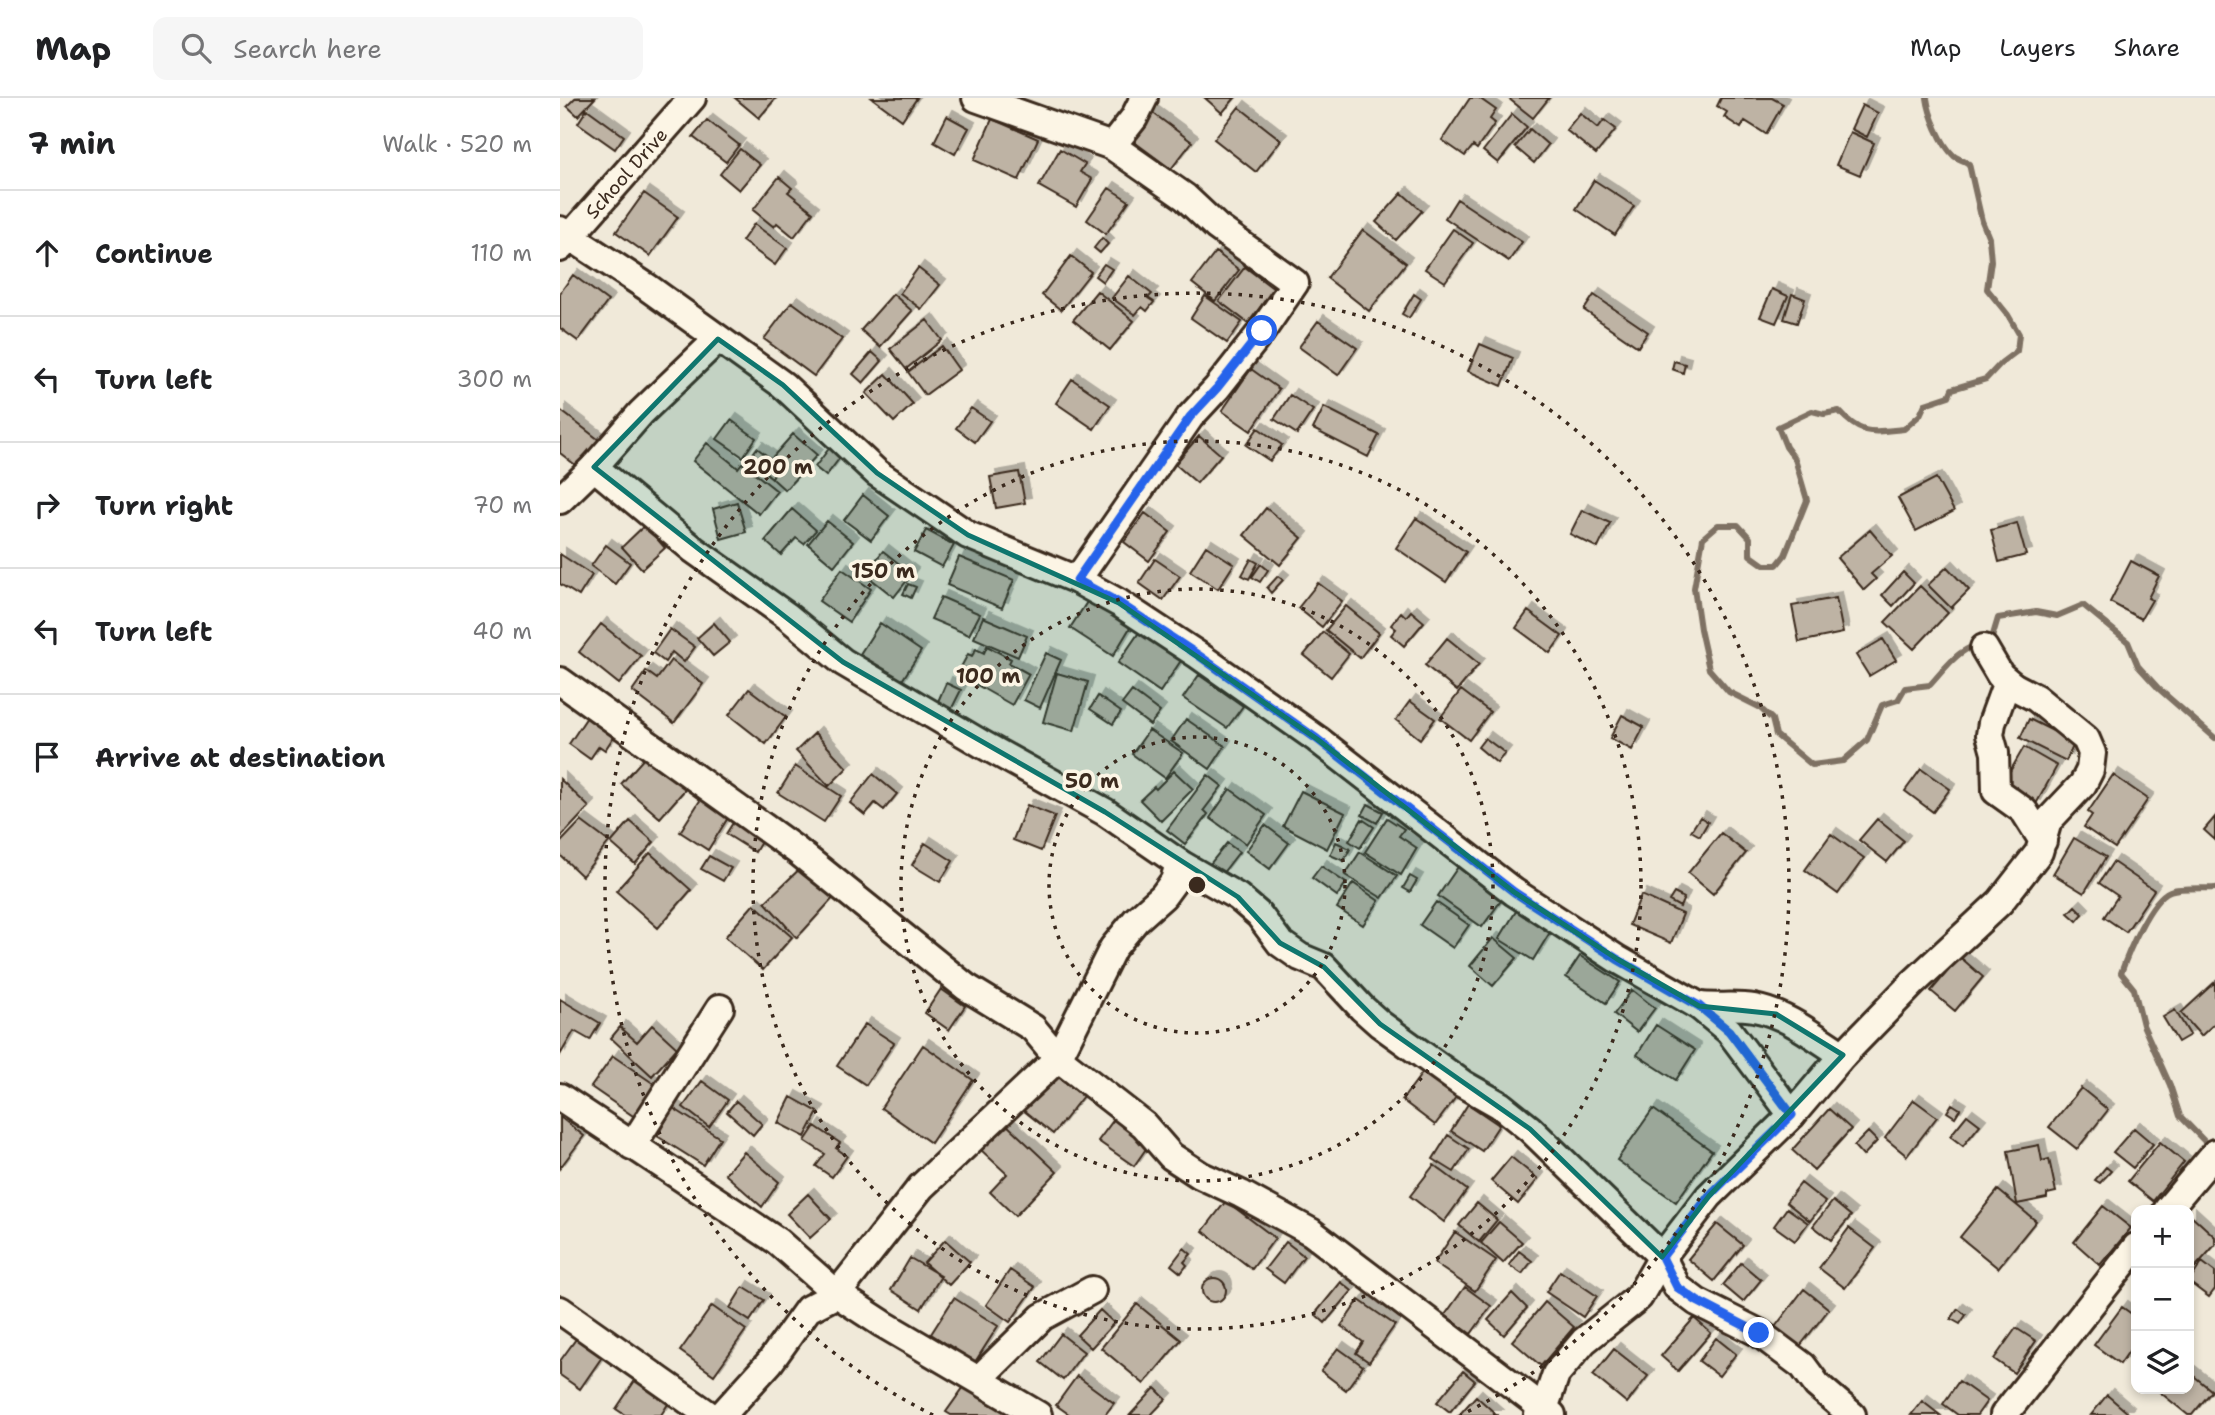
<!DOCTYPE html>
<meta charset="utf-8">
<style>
body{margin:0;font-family:"Shantell Sans",sans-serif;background:#f6f6f6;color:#202124}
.controls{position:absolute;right:21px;bottom:21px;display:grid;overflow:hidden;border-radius:14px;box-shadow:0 4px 10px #0003}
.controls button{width:63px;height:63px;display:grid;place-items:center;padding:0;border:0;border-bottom:2px solid #e0e0e0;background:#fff;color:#202124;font:35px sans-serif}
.stop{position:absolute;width:21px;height:21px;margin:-16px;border:5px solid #2563eb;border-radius:50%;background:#fff}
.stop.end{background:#2563eb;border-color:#fff;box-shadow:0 2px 7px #0008}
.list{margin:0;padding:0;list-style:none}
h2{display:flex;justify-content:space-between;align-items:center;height:91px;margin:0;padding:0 28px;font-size:30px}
h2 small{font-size:23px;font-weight:400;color:#757577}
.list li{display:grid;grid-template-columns:46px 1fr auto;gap:21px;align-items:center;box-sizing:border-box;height:126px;padding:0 28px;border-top:2px solid #e0e0e0}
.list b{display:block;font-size:26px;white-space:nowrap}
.list em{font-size:23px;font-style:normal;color:#757577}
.icon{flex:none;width:38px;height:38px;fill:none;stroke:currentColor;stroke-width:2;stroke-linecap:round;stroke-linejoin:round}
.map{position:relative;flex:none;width:1655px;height:1317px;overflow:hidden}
header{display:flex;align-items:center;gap:42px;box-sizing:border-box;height:98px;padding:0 35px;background:#fff;border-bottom:2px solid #e0e0e0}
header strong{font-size:33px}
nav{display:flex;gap:38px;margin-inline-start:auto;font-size:24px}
.search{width:490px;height:63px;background:#f6f6f6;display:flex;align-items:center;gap:18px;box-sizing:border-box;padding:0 24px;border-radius:14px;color:#757577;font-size:26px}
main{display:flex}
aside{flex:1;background:#fff}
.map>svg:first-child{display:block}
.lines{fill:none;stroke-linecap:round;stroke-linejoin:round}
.stream{stroke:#7e7163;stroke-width:6}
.building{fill:#beb3a4;stroke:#3b2a1e;stroke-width:2;filter:url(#shadow)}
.minor-casing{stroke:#3b2a1e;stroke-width:32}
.minor{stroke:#fcf5e5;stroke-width:26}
.route{stroke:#2563eb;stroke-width:9}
.marked{fill:#0f766e;fill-opacity:0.2;stroke:#0f766e;stroke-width:5;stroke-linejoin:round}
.ring{fill:none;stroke:#3b2a1e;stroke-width:3.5;stroke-dasharray:3.5 7}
.labels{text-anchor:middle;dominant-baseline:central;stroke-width:7;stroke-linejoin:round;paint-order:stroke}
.street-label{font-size:19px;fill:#3b2a1e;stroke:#fcf5e5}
.centre{fill:#3b2a1e;stroke:#fcf5e5;stroke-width:3.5}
.ring-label{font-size:21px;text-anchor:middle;font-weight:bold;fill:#3b2a1e;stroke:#fcf5e5;stroke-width:7;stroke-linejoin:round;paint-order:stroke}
</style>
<header>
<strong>Map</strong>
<div class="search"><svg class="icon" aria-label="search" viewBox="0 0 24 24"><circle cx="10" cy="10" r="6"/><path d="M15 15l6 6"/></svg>Search here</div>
<nav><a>Map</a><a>Layers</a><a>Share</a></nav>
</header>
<main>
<aside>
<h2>7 min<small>Walk · 520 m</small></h2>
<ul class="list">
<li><svg class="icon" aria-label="ahead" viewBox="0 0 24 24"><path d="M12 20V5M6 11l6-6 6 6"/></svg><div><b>Continue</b></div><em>110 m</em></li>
<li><svg class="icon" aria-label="left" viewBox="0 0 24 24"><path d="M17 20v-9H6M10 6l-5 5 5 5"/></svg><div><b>Turn left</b></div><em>300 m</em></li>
<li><svg class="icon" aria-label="right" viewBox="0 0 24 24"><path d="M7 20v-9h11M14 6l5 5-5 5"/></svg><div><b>Turn right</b></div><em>70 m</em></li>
<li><svg class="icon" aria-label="left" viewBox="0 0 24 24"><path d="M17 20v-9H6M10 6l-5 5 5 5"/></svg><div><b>Turn left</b></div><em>40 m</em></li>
<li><svg class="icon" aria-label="arrive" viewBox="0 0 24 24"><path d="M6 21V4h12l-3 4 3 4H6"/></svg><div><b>Arrive at destination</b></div></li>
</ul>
</aside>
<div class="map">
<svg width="1655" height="1317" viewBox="0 0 1655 1317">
<defs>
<filter id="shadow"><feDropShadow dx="6" dy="-6" stdDeviation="0" flood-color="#0004"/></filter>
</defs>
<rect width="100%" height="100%" fill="#f0e9d9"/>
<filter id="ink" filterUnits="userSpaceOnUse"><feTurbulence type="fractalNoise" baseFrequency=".0143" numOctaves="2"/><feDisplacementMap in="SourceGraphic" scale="14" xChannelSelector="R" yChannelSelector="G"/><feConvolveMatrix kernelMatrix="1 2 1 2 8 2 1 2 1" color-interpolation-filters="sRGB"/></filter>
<g filter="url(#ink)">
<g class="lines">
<path class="stream" d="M1367,0C1369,16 1381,46 1394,58C1398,61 1405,63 1409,66L1422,123L1429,140L1431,163L1427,191L1448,217L1459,236L1457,253L1441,265L1426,281L1392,291L1389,298L1365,306L1360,317L1344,331C1313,334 1302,339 1279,313L1264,316L1252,313L1218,329L1226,349L1235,361L1247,402L1225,457L1217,467H1204L1190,457V440L1178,427H1158L1143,440L1134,490L1140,531L1149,571L1169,594L1199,609L1212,621L1216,637L1252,667L1283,663L1307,642L1322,607L1338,602L1345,590L1370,587C1394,560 1396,553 1432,540L1438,520L1476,514L1497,518L1523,507L1568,544L1578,568L1599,591L1655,640
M1652,1051L1620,1018L1610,987L1583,927L1574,891L1561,875C1568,855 1590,801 1610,793C1620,789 1643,791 1655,790"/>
</g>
<path class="building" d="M15,0H35L18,18L7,8Z
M175,0H216L199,20Z
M312,0H357L342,22Z
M645,0H675L662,15Z
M910,0H919L936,12L930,21L935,25L917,51L913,48L905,58L882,42Z
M948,0H989L973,20Z
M1161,0H1212L1223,6L1206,36L1185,23L1181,30L1164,19L1167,14L1157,8Z
M1302,7L1318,15L1307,39L1291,31Z
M679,9L721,42L696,74L654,41Z
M27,11L64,38L55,51L18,25Z
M593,15L632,44L611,71L573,43Z
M1020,15L1038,30L1044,22L1056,31L1036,56L1006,32Z
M952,16L967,29L938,65L923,53Z
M387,18L409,30L395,56L374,44Z
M432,21L478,41L459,82L414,62Z
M147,22L179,47L166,64L133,39Z
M970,31L988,47L974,65L955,49Z
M1290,34L1314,45L1300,77L1276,67Z
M180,51L200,67L179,92L160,76Z
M500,51L525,66L520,74L532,81L516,109L479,88Z
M219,79L232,90L228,94L253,114L234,139L217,125L214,129L193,112Z
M1034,82L1074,108L1055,137L1016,111Z
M549,90L569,103L546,136L527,122Z
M84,95L118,119L90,158L56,134Z
M842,95L862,113L836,142L816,124Z
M897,101L962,144L949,163L885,120Z
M194,126L227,150L215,167L182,143Z
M893,131L913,145L885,184L865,171Z
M803,132L846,165L809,213L767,180Z
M542,140L548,146L540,155L534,150Z
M656,154L679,172L655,203L632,185Z
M511,158L531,174L501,212L482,197Z
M544,166L552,171L543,184L535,178Z
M685,169L714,191L688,225L659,203Z
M358,170L380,187L361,211L340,195Z
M13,177L48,203L18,243L0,230V195Z
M569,178L592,196L588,200L594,204L587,213L582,209L575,217L552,200Z
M1212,191L1228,198L1216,225L1200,219Z
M537,193L574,223L550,252L513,222Z
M333,196L352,213L320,249L301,232Z
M854,196L861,201L849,220L842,216Z
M1232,196L1245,201L1237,225L1224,221Z
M1034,197L1088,234L1078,249L1024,212Z
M645,198L682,224L667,245L631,220Z
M232,204L282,241L254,278L204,241Z
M367,222L382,242L346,271L330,251Z
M758,223L797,250L778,277L739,249Z
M920,246L953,260L942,288L908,273Z
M382,248L399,272L365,297L348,274Z
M312,254L322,263L303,285L293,276Z
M1114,263L1125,266L1123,275L1112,271Z
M691,271L719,291L691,333L662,313Z
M326,276L353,306L334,324L306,295Z
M512,281L550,307L534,331L496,305Z
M730,297L753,312L737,336L714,321Z
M764,309L819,337L808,359L753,331Z
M411,310L430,323L415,344L396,330Z
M0,312L39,342L18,369L0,355Z
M171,322L196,340L183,359L157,341Z
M698,330L722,347L710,363L686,347Z
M233,336L257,357L225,392L202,371Z
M639,338L661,357L637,385L615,366Z
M277,340L288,349L266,378L255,369Z
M147,345L178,370L182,365L217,393L199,416L133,363Z
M197,350L218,366L212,380L188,362Z
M459,374L465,405L436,410L430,379Z
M1376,380L1394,413L1356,433L1338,400Z
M303,397L329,418L311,442L284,422Z
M177,404L186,434L161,441L153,411Z
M706,410L742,440L720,467L684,437Z
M232,411L256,432L244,446L236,440L221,457L205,443Z
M1022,412L1050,425L1038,450L1010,436Z
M585,415L610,434L589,463L564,444Z
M856,420L906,454L886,484L836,450Z
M267,423L293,444L274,468L248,446Z
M1457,425L1466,457L1439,464L1431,432Z
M85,427L105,450L82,471L62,449Z
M366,432L394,447L382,469L354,454Z
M1310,432L1332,458L1311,476L1316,481L1304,492L1277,460Z
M46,447L70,465L55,486L31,468Z
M646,448L674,466L658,491L630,473Z
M323,453L352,476L334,499L305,476Z
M0,456L32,477L19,498L0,486Z
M399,459L454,482L442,510L387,487Z
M595,461L620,478L603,502L579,485Z
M691,461L698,465L689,481L682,477Z
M1571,463L1599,478L1588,500L1592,502L1581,521L1550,504Z
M701,466L708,472L700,484L692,479Z
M1387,469L1409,492L1391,510L1368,487Z
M282,471L311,491L289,524L259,503Z
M1343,474L1354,485L1333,508L1322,497Z
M718,478L723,482L711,495L707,490Z
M758,485L782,503L762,529L738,510Z
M348,486L356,489L351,500L343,496Z
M1360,488L1388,515L1354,551L1325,524Z
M381,499L420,516L409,537L371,521Z
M1276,500L1283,535L1239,544L1232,508Z
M529,501L571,528L553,558L510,530Z
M786,508L819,535L800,560L766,532Z
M851,513L864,524L844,548L831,537L836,531L831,527L841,514L846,519Z
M968,513L1002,538L990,555L956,530Z
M423,519L467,538L458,559L414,540Z
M154,525L170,544L153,558L137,540Z
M320,525L361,553L339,587L298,559Z
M41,526L81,558L59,586L19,554Z
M110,531L135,549L124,564L112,554L105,564L93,555Z
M580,533L622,561L600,594L558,565Z
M763,534L789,556L771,579L744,557Z
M887,540L919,566L897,593L865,567Z
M1323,541L1336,562L1309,578L1296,557Z
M427,548L451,561L449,565L469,576L452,607L401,578L405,571L401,569L408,556L412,558L416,551L424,555Z
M486,555L501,562L480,610L464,602Z
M111,562L143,586L114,625L72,593L86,573L97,581Z
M497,575L528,584L514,633L483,624Z
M639,577L683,608L667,630L623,600Z
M386,585L401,592L390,614L376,608Z
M189,591L226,619L206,646L169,617Z
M901,592L930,614L909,642L880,620Z
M572,593L600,614L590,627L562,606Z
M538,598L561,614L553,626L530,611Z
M850,603L875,621L860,641L836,622Z
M31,613L58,632L45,652L39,648L30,661L9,646Z
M1062,617L1084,629L1072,652L1050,640Z
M626,621L665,648L650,671L611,643Z
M1469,621L1515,644L1506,663L1460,640Z
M589,632L623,655L605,680L572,656Z
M255,635L287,670L269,688L236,653Z
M925,640L945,655L937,665L918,649Z
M1464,649L1497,668L1475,708L1441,689Z
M86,658L107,677L112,672L129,687L100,720L61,686Z
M235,668L281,698L264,724L218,695Z
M1361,671L1390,691L1373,714L1345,693Z
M614,673L633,691L601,723L580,702L594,689L596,691Z
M313,676L337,696L324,712L315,705L305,717L290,705Z
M648,677L662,688L644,712L648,716L625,746L607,732Z
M1553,677L1588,701L1555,750L1524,729L1532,717L1528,714Z
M0,681L29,709L0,740Z
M670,691L706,717L686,746L650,720Z
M146,693L174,710L148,752L120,734Z
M741,693L785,715L767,751L723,728Z
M808,706L823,714L817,725L802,717Z
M467,707L495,718L481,753L453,742Z
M179,715L208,732L195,754L166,736Z
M1140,719L1148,724L1140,738L1131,733Z
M1655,719V742L1644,732Z
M827,720L844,731L839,738L857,750L841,777L805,754Z
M802,721L814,729L800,750L789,743Z
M1317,721L1344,743L1327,764L1299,742Z
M21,723L49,744L22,778L0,757V745Z
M70,723L94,744L75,766L51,745Z
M705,727L729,745L710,771L686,753Z
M1161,735L1186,755L1153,796L1128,775Z
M1271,736L1304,760L1278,796L1245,772Z
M1514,740L1546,759L1524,795L1493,776Z
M776,744L790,751L784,763L770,757Z
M365,745L393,763L380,784L352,767Z
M667,745L679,754L662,776L650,766Z
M800,754L837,778L822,800L785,777Z
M90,755L131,792L98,830L56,793Z
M149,758L171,770L163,783L141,771Z
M1553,764L1594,792L1566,834L1544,819L1558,798L1539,785Z
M246,765L275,798L237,840L205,804Z
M900,766L945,797L922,829L878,798Z
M761,768L786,785L777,798L752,780Z
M850,778L857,782L850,794L843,790Z
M793,785L819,803L803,827L777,810Z
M1114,795L1124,800L1120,809L1109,803Z
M1081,797L1123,816L1111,845L1069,827Z
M876,804L909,827L893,850L860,827Z
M194,806L232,839L203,872L165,839Z
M1515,808L1523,816L1517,823L1508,815Z
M958,810L992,831L973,862L939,841Z
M933,840L957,860L933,888L910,868Z
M1020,858L1060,884L1046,905L1006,879Z
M1400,859L1423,879L1395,913L1371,893Z
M1655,884V925L1641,938L1621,915Z
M381,891L405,908L389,932L365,915Z
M1072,892L1095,910L1077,934L1054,916Z
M0,901L40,925L30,942L14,933L0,957Z
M1615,912L1630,937L1618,944L1603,919Z
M305,926L334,945L306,987L277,968Z
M92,927L117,950L92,978L51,940L60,929L77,944Z
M1096,927L1135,952L1116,982L1077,957Z
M363,947L413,982L371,1045L321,1010Z
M53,958L100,990L79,1022L31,989Z
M493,974L523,998L493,1036L463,1012Z
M863,974L896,999L875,1027L842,1002Z
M142,983L168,1002L149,1029L123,1009Z
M1521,990L1548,1012L1517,1051L1489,1029Z
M231,999L258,1014L245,1039L218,1025Z
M1354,1002L1377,1019L1347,1058L1325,1040Z
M176,1003L202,1026L193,1037L167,1014Z
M908,1006L939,1027L922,1053L891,1033Z
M1392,1006L1400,1011L1395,1019L1387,1014Z
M113,1010L160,1040L143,1067L97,1038Z
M1093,1011L1152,1053L1116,1104L1057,1062Z
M1269,1011L1291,1031L1254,1072L1232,1052Z
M1407,1017L1420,1027L1403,1048L1390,1038Z
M0,1019L24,1038L0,1070Z
M555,1020L590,1045L574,1068L538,1043Z
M446,1026L497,1074L455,1118L430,1094L447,1076L421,1052Z
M255,1028L280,1045L276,1050L287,1058L272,1079L256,1068L265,1056L245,1043Z
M1574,1030L1593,1046L1573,1070L1553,1054Z
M1308,1034L1317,1043L1303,1058L1294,1048Z
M888,1037L909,1051L894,1074L873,1061Z
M1600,1044L1624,1064L1593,1103L1568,1083Z
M1479,1047L1482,1063L1489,1061L1496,1094L1487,1096V1100L1457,1106L1448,1053Z
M184,1054L219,1084L202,1109L165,1076Z
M951,1059L978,1081L958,1106L931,1083Z
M874,1067L907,1092L884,1124L850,1098Z
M1546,1069L1551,1073L1540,1085L1535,1082Z
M1241,1085L1265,1104L1250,1123L1226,1104Z
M1438,1092L1476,1123L1438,1170L1400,1139Z
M248,1096L271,1121L250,1140L227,1116Z
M666,1103L715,1140L692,1171L643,1133Z
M1273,1103L1291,1118L1271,1142L1253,1128Z
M917,1105L937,1122L919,1144L899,1127Z
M1543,1108L1571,1130L1540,1167L1514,1144Z
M1227,1110L1248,1125L1235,1143L1214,1128Z
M1630,1116L1655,1139V1147L1629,1176Z
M939,1124L962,1144L943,1165L921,1145Z
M1157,1126L1183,1147L1154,1183L1128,1161Z
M1289,1130L1315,1150L1285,1190L1259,1170Z
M895,1134L936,1162L915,1193L874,1165Z
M385,1142L410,1164L389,1187L364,1165Z
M726,1144L744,1158L724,1185L705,1171Z
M624,1150L631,1156L624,1164L627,1167L621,1175L611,1167Z
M959,1153L972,1163L962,1176L949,1167Z
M350,1160L381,1178L361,1211L331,1192Z
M1642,1164L1655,1174V1191L1649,1199L1629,1184Z
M1181,1165L1201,1182L1183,1204L1163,1187Z
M450,1172L475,1189L450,1224L426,1207Z
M1000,1173L1037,1198L1023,1219L986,1194Z
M642 1192a12 12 0 1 1 24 0a12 12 0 1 1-24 0Z
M781,1184L792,1193L765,1225L755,1216Z
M183,1189L204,1202L190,1223L170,1210Z
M905,1189L931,1208L911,1236L885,1217Z
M1244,1191L1269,1211L1240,1248L1215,1229Z
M952,1195L967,1210L944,1237L928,1222Z
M394,1200L438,1228L415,1264L371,1236Z
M799,1202L835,1227L809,1264L796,1255L803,1244L781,1228Z
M985,1204L1014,1229L981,1268L952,1243Z
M577,1206L621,1242L584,1286L541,1250Z
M152,1208L186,1232L154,1277L120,1253Z
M1562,1209L1576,1219V1243L1560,1266L1534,1247Z
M1398,1211L1406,1217L1400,1226L1391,1221Z
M540,1212L554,1225L531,1250L517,1237Z
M1134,1220L1151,1235L1118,1273L1101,1258Z
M1456,1230L1476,1243L1454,1275L1434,1261Z
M501,1236L524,1254L503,1282L480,1264Z
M1156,1240L1176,1256L1159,1278L1139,1263Z
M16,1241L42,1259L20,1291L0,1277V1263Z
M778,1250L803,1268L786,1292L761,1273Z
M1054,1251L1088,1278L1067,1305L1033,1277Z
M903,1273L915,1283L890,1314L877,1304Z
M1629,1274L1652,1293L1632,1317H1628L1596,1291H1629Z
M517,1278L554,1305L545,1317H510L496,1307Z
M76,1281L110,1303L101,1317H65L56,1311Z
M1399,1283L1427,1303L1417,1317H1398L1383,1306Z
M406,1286L447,1314L445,1317H391L386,1314Z
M595,1290L606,1301L591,1317H570Z
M1547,1297L1568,1315L1566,1317H1531Z
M916,1298L937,1317H899Z
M1362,1303L1380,1317H1351Z"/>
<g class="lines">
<defs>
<g id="minor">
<path d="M416,0L552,48L625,99L657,129L735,185L702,233L657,290L630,319L517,482"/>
<path d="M552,48L574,20L584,0"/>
<path d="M0,132L87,189L223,287L317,375L408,437L517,482L559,505L638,557L757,641L954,794L1057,861L1139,908L1169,933L1232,1017"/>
<path id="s1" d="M0,150L132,0"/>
<path d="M34,369L134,452L227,518L283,564L422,646L545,714L619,765L678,799L699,817L720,845L740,859L764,869L802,910L820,926L903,986L940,1007L970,1031L1102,1159L1117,1189L1137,1204L1199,1235L1243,1268L1257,1287L1292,1317"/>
<path d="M0,402L34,369L81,315L158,241"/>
<path d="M1424,550L1440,577L1453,588"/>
<path d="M0,583L236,752L406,889L473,930L498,960L584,1027L611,1058L640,1077L681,1096L751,1134L992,1317"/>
<path d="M1139,908C1157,910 1176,907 1194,910C1227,916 1256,940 1283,957"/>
<path d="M0,999L217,1143L277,1196L323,1226L478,1317"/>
<path d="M72,1048L160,910"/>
<path d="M1607,1112L1655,1055"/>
<path d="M0,1212L149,1317"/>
<path d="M419,1281L482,1219L532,1192"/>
<path d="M162,1317L210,1264L248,1211L277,1196L361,1089L498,960L553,850L576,822L603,798L614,783L619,765"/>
<path d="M978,1317L984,1311L996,1276L1024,1243L1079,1199L1102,1159L1149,1098L1232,1017L1283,957L1353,885L1440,804L1479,754L1488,723L1523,686L1530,672L1532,655L1526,641L1476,600L1453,588L1444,592L1432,625L1430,637L1435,655L1436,693L1464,713L1483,743"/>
<path d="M1444,1317L1576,1149"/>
</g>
</defs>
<use href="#minor" class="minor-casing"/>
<use href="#minor" class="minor"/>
</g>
</g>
<g class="lines" filter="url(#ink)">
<path class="route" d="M702,233L657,290L630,319L517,482L559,505L638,557L757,641L954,794L1057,861L1139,908L1169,933L1232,1017L1149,1098L1102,1159L1117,1189L1137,1203L1199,1235"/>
</g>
<path class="marked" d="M158,241L223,287L317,375L408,437L559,505L757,641L954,794L1057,861L1139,908L1216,916L1283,957L1149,1098L1102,1159L970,1031L820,926L764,869L720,845L678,799L545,714L283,564L34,369Z"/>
<g class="ring">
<circle cx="637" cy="787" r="148"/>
<circle cx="637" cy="787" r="296"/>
<circle cx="637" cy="787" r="444"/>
<path d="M373 1317A592 592 0 1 1 901 1317"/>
</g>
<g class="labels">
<g class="street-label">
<text stroke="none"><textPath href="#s1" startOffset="100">School Drive</textPath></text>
</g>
</g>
<circle cx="637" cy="787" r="10" class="centre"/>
<g class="ring-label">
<text x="218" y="376">200 m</text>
<text x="323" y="480">150 m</text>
<text x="428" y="585">100 m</text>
<text x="532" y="690">50 m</text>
</g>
</svg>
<div class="controls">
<button>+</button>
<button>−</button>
<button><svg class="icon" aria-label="layers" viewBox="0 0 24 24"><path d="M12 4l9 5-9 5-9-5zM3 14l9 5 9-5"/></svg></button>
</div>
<div class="stop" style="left:702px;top:233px"></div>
<div class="stop end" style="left:1199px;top:1235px"></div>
</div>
</main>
